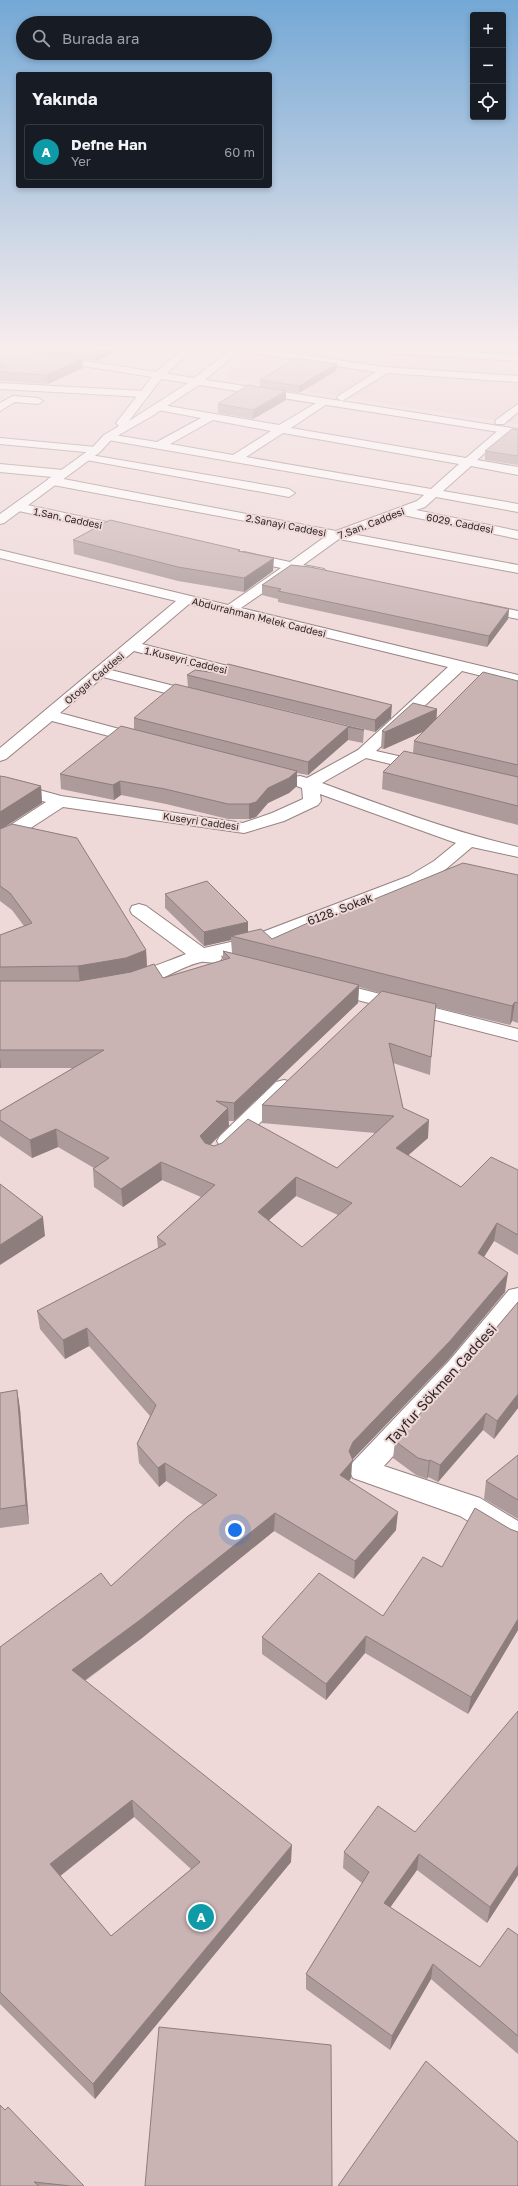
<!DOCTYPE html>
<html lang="tr">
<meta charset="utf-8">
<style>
body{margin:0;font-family:"Golos Text",sans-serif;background:#20242c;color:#f1f3f6}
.controls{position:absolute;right:12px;top:12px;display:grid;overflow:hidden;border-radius:4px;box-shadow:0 2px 6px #0003}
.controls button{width:36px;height:36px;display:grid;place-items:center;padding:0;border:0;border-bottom:1px solid #363941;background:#171b24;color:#f1f3f6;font:20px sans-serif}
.you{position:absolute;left:235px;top:1530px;width:14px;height:14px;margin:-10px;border:3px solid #fff;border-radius:50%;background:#1a73e8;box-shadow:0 0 0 6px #1a73e833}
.badge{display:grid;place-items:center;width:26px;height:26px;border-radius:50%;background:#297cad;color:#fff;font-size:13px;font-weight:700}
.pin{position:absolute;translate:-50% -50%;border:2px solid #fff;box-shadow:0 1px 4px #0006}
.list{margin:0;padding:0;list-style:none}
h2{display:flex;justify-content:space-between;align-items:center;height:52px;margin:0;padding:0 16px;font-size:17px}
h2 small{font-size:13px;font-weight:400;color:#9ea1a6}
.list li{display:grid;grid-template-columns:26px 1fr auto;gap:12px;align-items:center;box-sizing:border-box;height:56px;margin:0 8px 8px;padding:0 8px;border:1px solid #363941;border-radius:4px}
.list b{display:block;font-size:15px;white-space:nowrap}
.list p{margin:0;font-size:13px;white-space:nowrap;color:#9ea1a6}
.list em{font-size:13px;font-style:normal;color:#9ea1a6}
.icon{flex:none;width:22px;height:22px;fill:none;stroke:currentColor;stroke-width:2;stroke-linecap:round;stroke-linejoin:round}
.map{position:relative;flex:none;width:518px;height:2186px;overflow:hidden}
.search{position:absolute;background:#171b24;box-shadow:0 2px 6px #0003;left:16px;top:16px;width:256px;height:44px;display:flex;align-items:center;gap:10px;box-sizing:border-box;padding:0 14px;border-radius:22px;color:#9ea1a6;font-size:15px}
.panel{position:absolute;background:#171b24;box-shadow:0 2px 6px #0003;left:16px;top:72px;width:256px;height:116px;border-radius:4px}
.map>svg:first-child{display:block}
.built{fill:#e8cacb}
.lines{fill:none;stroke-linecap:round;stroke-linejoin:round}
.minor-casing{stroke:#968282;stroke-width:2}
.major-casing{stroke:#968282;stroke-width:2}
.minor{fill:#fff;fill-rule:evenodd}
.major{fill:#fff;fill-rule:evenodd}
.wall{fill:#ad9a9a;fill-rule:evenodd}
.shaded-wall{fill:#8d7d7d}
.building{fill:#c9b3b3;stroke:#8d7d7d;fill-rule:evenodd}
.labels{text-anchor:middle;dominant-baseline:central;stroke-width:4;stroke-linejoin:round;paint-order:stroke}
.far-street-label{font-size:10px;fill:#2e2626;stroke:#efd8d8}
.street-label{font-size:12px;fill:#2e2626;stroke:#efd8d8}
.near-street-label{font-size:14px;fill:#2e2626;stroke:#efd8d8}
</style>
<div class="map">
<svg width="518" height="2186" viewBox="0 0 518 2186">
<rect width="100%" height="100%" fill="#efd8d8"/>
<path class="built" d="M263,350H518V424L247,382L228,377L227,373L235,366Z"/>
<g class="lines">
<defs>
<path id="minor" d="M181,350H192L162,378H154V374Z
M230,350H241L200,384H192V380Z
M247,350H270L385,367L518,376V382L387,373L342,401L337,398L338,396L376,372L252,353Z
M380,350H430L518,355V361L385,353Z
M0,383L145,391L150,394L145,397L0,389Z
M13,396L38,398L43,401L38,404L15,402L0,411V403Z
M323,399L327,400L328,402L327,404L291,428L466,458L501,428L505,427L511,430L477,460L518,467V475L471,466L443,491L518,504V512L436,497L425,507L416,510L518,531V539L403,515L352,534L518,565V573L339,539L303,565L324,569L326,572L324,575L319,576L294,571L241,608L518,675V685L462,671L376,751L429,763L431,767L429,771L423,772L366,758L322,783C387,807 450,831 518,847V857L472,847L446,869L423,884L257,948L221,956L222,958L219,962C212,964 206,961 201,962C177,967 147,992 123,986L120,982C124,976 175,959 186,954L132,914L130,910L132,906L139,904L146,906L204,948L244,939L409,876L434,861L456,843L320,794L321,801L318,805L284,821L244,833L63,807L6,844L0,845V832L46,802L0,789V779L61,796L243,823L272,813L303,799L302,788L294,785L292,781L294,777L300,776L307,778L358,750L448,667L189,604L142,644L255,673L258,676L255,679L250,681L134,651L111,670L202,693L205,696L202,699L197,701L103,677L60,713L149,737L151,740L149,743L143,745L52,721L6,759L0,761V748L176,601L0,558V550L228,605L281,568L239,559L237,556L239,553L244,552L290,562L326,536L53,485L49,484L47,481L49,478L53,477L336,531L417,501L424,495L108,440L102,437L108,434L157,442L201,418L158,410L157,408L162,405L279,425ZM213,420L271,431L233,455L170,444ZM283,433L459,464L431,489L246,457Z
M518,404V412L504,424H496L495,422L496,420Z
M0,438L96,447L102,450L96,453L0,444Z
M85,454L289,489L295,493L289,497L81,459L79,457Z
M0,464L63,470L69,474L63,478L0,472Z
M18,503L130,527L136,531L130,535L14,510L12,507L14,504Z
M480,603L518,611V619L475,610L473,607Z
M329,981L518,1029V1041L322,991L319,987L322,983Z
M284,1080L292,1082L295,1087L292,1092L236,1146L228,1149L220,1146L217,1141L220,1136L276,1082Z
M518,1288V1314L467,1375L384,1466L480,1498L518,1521V1549L508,1545L460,1516L353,1478L349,1470L353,1462L449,1361L509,1290Z"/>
<path id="major" d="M0,350H17L518,429V435L199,385L152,416L112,439L100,452L4,523L0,524V514L92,448L104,435L119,426L116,423L152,377L0,353ZM161,379L188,383L129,421Z"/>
</defs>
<use href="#minor" class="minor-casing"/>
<use href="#major" class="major-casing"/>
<use href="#minor" class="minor"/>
<use href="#major" class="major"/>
</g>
<path class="wall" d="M30,350H120L97,361Z
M0,351L82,359L83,368L48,384L0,381Z
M336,371L299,393L260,387V380Z
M286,400L253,419L218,413V404Z
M518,430V465L485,460V451Z
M73,540L273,571L244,592L178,581L74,554Z
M262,585L509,609L508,619L487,647L278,602V599L262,595Z
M187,675L391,718L375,732L202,690L364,730L363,743L348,740L308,775L297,773V786L289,793L268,803L256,817L249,819H228L166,804L121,795L114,800L61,789L60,774L134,730V718L188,687Z
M518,681V825L382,789L383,772L413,753L414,741L424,731L384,749L381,748L382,731L437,709L436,719Z
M0,776L41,786L42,803L3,828L146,950L147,967L163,978L223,960V951L232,953L231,940L204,946L165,908V894L248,932L272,939L333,916L518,875V1023L512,1021L510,1025L435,1007L430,1075L393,1063L403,1108L428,1138L408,1155L461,1187L518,1170V1255L494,1241L484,1257L505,1292L448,1360L352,1460L351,1478L349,1481L396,1530L354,1579L274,1531L142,1638L85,1681L291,1862L95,2099L0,2004V1647L111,1586L203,1505L166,1481L159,1487L139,1463L137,1444L150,1416L89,1346L65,1359L40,1329L37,1311L158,1249L157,1237L201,1197L162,1180L123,1207L94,1187L93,1169L94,1168L58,1147L32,1158L0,1136V1111L73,1068H0V935L24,926L12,910L0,901ZM359,987L380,993L262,1105V1123L375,1133L337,1168L214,1146L210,1145L229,1126L228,1121H234L358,1003ZM296,1196L338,1215L302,1247L269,1220ZM134,1817L191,1869L111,1936L60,1875Z
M518,1302V1408L494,1439L483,1430L438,1482L428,1477L427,1479L416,1475L393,1458L395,1441L470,1359Z
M0,1387V1393L17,1390L20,1409L29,1524L0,1528Z
M518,1455V1519L484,1499L486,1481Z
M510,1529L518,1532V1630L468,1714L365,1653L326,1700L262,1654V1637L383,1616L442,1567Z
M415,1832L518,1875L487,1923L417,1870L390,1907L480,1967L518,1935V2054L431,1979L390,2050L306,1989V1974L362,1883L343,1868L344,1852Z
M0,2105L84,2186H0Z"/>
<path class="shaded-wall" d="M100,350H120L97,361L96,352Z
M82,359L83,368L48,384L47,375Z
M337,364L336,371L299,393V386Z
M286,391V400L253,419V410Z
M274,558L273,571L244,592V578Z
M509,609L508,619L487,647L489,636Z
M392,705L391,718L375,732V720Z
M437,709L436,726L384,749L385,732Z
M348,727V740L308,775V762Z
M297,771V786L289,793L268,803L256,817L249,819V804L268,788Z
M120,781L121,795L114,800L113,785Z
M41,786L42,803L0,830V812Z
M248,922V936H231V940L204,946V932Z
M146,950L147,968L128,976L80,984L78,966Z
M359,985L358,1003L234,1121V1103Z
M515,1002L512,1021L510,1025L512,1006Z
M0,1057L1,1068H0Z
M228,1108L229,1126L201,1154L200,1136Z
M429,1120L428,1138L395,1167L396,1148Z
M56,1129L58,1147L32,1158L30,1140Z
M161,1162L162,1180L123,1207L121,1189Z
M296,1177V1196L258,1230V1212Z
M43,1217L45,1236L0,1265V1245Z
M497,1223L494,1241L475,1271L478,1253Z
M508,1273L505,1292L448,1360L352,1460L351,1478L339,1493L340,1475L349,1451L353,1442Z
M87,1328L89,1346L65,1359L63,1340Z
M17,1390L20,1409L29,1524L26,1505Z
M518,1394V1408L494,1439L497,1421Z
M486,1413L483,1430L438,1482L440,1465Z
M430,1460L428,1477L427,1479L429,1461Z
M165,1463L166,1481L159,1487L158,1468Z
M398,1512L396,1530L354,1579L355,1561Z
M275,1513L274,1531L142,1638L74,1688L72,1670Z
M518,1619V1630L468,1714L471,1697Z
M366,1636L365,1653L326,1700V1684Z
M132,1800L134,1817L54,1881L50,1864Z
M292,1845L291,1862L95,2099L93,2084Z
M419,1854L417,1870L382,1919L384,1903Z
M518,1865V1875L487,1923L490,1907Z
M433,1964L431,1979L390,2050L392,2036Z"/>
<path class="building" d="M5,350H23L82,359L47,375L0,372V368L6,366L0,364V351Z
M83,350H100L96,352Z
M296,358L337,364L299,386L260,380Z
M248,385L286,391L253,410L218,404Z
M512,429L518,430V456L485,451Z
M110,520L240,550L238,551L274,558L244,578L178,567L73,540Z
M291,565L310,567L509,609L489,636L278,591L281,589L262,585Z
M228,664L392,705L375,720L187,675L195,670L216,673Z
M483,672L518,681V765L414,741Z
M175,684L364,730L348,727L308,762L134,718Z
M413,703L437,709L385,732L382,731Z
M121,726L297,771L289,778L268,788L256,802L249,804H228L165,789L120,781L113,785L60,774Z
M404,751L518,777V806L383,772Z
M0,776L6,777L41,786L0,812Z
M12,824L77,838L146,950L126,958L78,966L0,967V935L32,923L10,893L0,886V829Z
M463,863L518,875V1003L515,1002L512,1006L231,936L261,929L272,939L328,914L333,916Z
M207,881L248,922L204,932L165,894Z
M223,951L359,985L234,1103L216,1101L228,1108L200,1136L205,1143L214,1146L222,1143L248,1119L337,1168L394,1116L262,1105L382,991L436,1004L431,1057L389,1043L403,1108L429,1120L396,1148L461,1187L491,1157L518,1170V1235L497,1223L478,1253L508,1273L450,1341L353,1442L349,1451L353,1460L340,1475L398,1512L355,1561L275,1513L140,1620L72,1670L292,1845L93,2084L0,1992V1647L101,1573L111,1586L187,1517L217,1495L165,1463L158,1468L137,1444L156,1405L87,1328L63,1340L37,1311L166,1244L157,1237L215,1185L161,1162L121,1189L93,1169L109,1158L56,1129L30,1140L0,1120V1111L104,1050H0V981H79L131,972L154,964L163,978L230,958ZM296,1177L352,1203L302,1247L258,1212ZM132,1800L200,1862L111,1936L50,1864Z
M0,1184L43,1217L0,1245Z
M518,1302V1394L497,1421L486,1413L440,1465L430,1460L429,1461L418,1458L395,1441L470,1359Z
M17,1390L26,1505L0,1509V1393Z
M518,1455V1500L486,1481Z
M475,1508L510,1529L518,1532V1619L471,1697L366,1636L326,1684L262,1637L319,1573L383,1616L423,1557L442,1567Z
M518,1711V1865L490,1907L419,1854L384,1903L480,1967L508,1928L518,1935V2036L433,1964L392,2036L306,1974L369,1872L344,1852L378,1806L415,1832Z
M159,2027L331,2045L332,2186H145Z
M426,2061L518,2142V2186H338Z
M0,2105L5,2110L8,2107L84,2186H71L34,2182L39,2186H0Z"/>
<linearGradient id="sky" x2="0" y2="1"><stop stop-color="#74a8d5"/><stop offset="0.53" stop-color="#f8eded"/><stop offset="1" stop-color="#f8eded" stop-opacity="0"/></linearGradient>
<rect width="518" height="656" fill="url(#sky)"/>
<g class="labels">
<g class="far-street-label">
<text transform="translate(68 518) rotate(12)">1.San. Caddesi</text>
<text transform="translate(371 523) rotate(-21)">7.San. Caddesi</text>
<text transform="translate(460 523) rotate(11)">6029. Caddesi</text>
<text transform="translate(286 525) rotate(11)">2.Sanayi Caddesi</text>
<text transform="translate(259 617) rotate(14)">Abdurrahman Melek Caddesi</text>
<text transform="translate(186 660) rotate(14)">1.Kuseyri Caddesi</text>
<text transform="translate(94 678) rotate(-40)">Otogar Caddesi</text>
<text transform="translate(201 821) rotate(8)">Kuseyri Caddesi</text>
</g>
<g class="street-label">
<text transform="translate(340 909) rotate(-21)">6128. Sokak</text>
</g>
<g class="near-street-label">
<text transform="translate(441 1384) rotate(-48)">Tayfur Sökmen Caddesi</text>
</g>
</g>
</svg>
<div class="controls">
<button>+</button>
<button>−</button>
<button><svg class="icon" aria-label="locate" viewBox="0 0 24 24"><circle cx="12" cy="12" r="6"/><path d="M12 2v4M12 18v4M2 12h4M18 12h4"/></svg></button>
</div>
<div class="you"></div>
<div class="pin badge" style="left:201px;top:1917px;background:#0f9aa8">A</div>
<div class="search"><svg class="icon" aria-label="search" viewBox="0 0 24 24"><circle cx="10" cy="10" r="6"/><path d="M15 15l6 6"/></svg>Burada ara</div>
<section class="panel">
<h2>Yakında<small></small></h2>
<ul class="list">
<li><span class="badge" style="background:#0f9aa8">A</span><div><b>Defne Han</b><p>Yer</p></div><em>60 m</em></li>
</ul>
</section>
</div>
